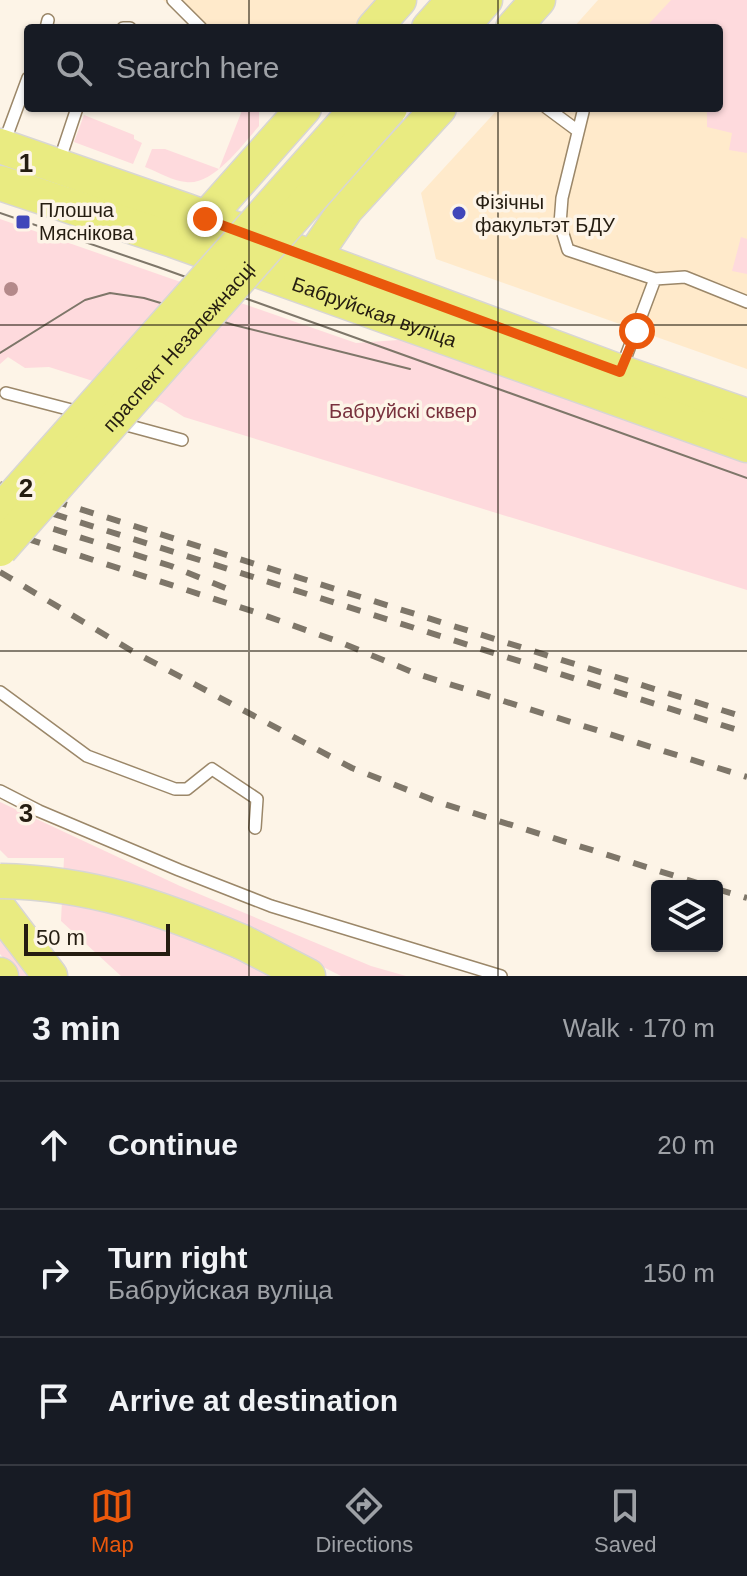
<!DOCTYPE html>
<meta charset="utf-8">
<style>
body{margin:0;font-family:Helvetica,sans-serif;background:#20242c;color:#f1f3f6}
.controls{position:absolute;right:24px;bottom:24px;display:grid;overflow:hidden;border-radius:8px;box-shadow:0 2px 6px #0004}
.controls button{width:72px;height:72px;display:grid;place-items:center;padding:0;border:0;border-bottom:2px solid #363941;background:#171b24;color:#f1f3f6;font:40px sans-serif}
.scale{position:absolute;left:24px;bottom:20px;width:146px;box-sizing:border-box;padding-left:8px;border:4px solid #251d11;border-top:0;font-size:22px;line-height:28px;white-space:nowrap;color:#251d11;-webkit-text-stroke:6px #fdf4e7;paint-order:stroke}
.stop{position:absolute;width:24px;height:24px;margin:-18px;border:6px solid #ea580c;border-radius:50%;background:#fff}
.stop.end{background:#ea580c;border-color:#fff;box-shadow:0 2px 8px #0008}
.list{margin:0;padding:0;list-style:none}
h2{display:flex;justify-content:space-between;align-items:center;height:104px;margin:0;padding:0 32px;font-size:34px}
h2 small{font-size:26px;font-weight:400;color:#9ea1a6}
.list li{display:grid;grid-template-columns:52px 1fr auto;gap:24px;align-items:center;box-sizing:border-box;height:128px;padding:0 32px;border-top:2px solid #363941}
.list b{display:block;font-size:30px;white-space:nowrap}
.list p{margin:0;font-size:26px;white-space:nowrap;color:#9ea1a6}
.list em{font-size:26px;font-style:normal;color:#9ea1a6}
.icon{flex:none;width:44px;height:44px;fill:none;stroke:currentColor;stroke-width:2;stroke-linecap:round;stroke-linejoin:round}
.map{position:relative;flex:none;width:747px;height:976px;overflow:hidden}
.search{position:absolute;background:#171b24;box-shadow:0 2px 6px #0004;left:24px;right:24px;top:24px;height:88px;display:flex;align-items:center;gap:20px;box-sizing:border-box;padding:0 28px;border-radius:8px;color:#9ea1a6;font-size:30px}
.sheet{height:488px;background:#171b24}
nav{display:flex;justify-content:space-around;align-items:center;box-sizing:border-box;height:112px;border-top:2px solid #363941;background:#171b24;font-size:22px;color:#9ea1a6}
nav a{display:grid;justify-items:center;gap:4px}
nav .on{color:#ea580c}
.map>svg:first-child{display:block}
.built{fill:#ffeacb}
.green{fill:#fedadd}
.lines{fill:none;stroke-linecap:round;stroke-linejoin:round}
.lane-casing{stroke:#9b8769;stroke-width:14}
.primary-casing{stroke:#d8d6d4;stroke-width:37}
.lane{stroke:#fff;stroke-width:11}
.primary{stroke:#e9eb81;stroke-width:34}
.tram{stroke:#7e7669;stroke-width:2}
.rail{stroke:#7e7669;stroke-width:6;stroke-dasharray:14 14;stroke-linecap:butt}
.primary-bridge-casing{stroke:#d8d6d4;stroke-width:37;stroke-linecap:butt}
.primary-bridge{stroke:#e9eb81;stroke-width:34}
.tree{fill:#b4898a}
.route{stroke:#ea580c;stroke-width:10}
.grid{fill:none;stroke:#251d11;stroke-width:2;stroke-opacity:0.55}
.poi-dot{fill:#3f46ba;stroke:#fdf4e7;stroke-width:3}
.labels{text-anchor:middle;dominant-baseline:central;stroke-width:7;stroke-linejoin:round;paint-order:stroke}
.poi-label{font-size:20px;fill:#251d11;stroke:#fdf4e7;text-anchor:start}
.street-label{font-size:20px;fill:#251d11;stroke:#fdf4e7}
.park-label{font-size:20px;fill:#79313d;stroke:#fdf4e7}
.grid-label{font-size:26px;text-anchor:middle;font-weight:bold;fill:#251d11;stroke:#fdf4e7;stroke-width:7;stroke-linejoin:round;paint-order:stroke}
</style>
<div class="map">
<svg width="747" height="976" viewBox="0 0 747 976">
<rect width="100%" height="100%" fill="#fdf4e7"/>
<path class="built" d="M163,0H379L352,28H197Z
M598,0H747V369L436,259L421,193L499,108H719V28H573Z"/>
<path class="green" d="M671,0H747V153L729,150L732,133L707,127V109L704,108H719V28H645Z
M243,108H256L259,112V126C243,144 213,186 186,182C173,181 158,172 145,167L152,149H165L219,169Z
M84,115L134,135V139L142,143L133,164L74,142Z
M0,219L356,343L412,339L747,460V590L184,417L162,403L49,367L25,368L8,357L0,364Z
M741,237L747,239V274L732,271Z
M0,802L180,886L371,966L406,976H341L292,951L281,976H121L61,921L64,858H8L0,850Z
M0,936L32,976H18L0,954Z"/>
<g class="lines">
<defs>
<path id="lane" d="M173,0L201,28
M46,28L48,20
M123,28H130
M547,108L578,131
M583,112L562,198L560,224L568,250L655,279
M4,143L28,78
M59,162L77,108
M622,367L655,279L685,277L747,302
M6,393L83,413
M119,423L182,440
M0,692L87,756L175,789H187L212,769L257,799L255,828
M0,791L39,811L179,870L271,906L501,976"/>
<g id="primary">
<path d="M374,28L399,0"/>
<path d="M429,28L454,0"/>
<path d="M461,28L485,0"/>
<path d="M513,28L538,0"/>
<path d="M0,146L187,211L620,372L747,416"/>
<path id="s1" d="M0,183L173,240L747,445"/>
<path d="M193,233L304,108"/>
<path d="M301,275L346,209L439,108"/>
<path d="M0,910L50,976"/>
<path d="M242,942L308,976"/>
<path d="M0,975L1,976"/>
</g>
</defs>
<use href="#lane" class="lane-casing"/>
<use href="#primary" class="primary-casing"/>
<use href="#lane" class="lane"/>
<use href="#primary" class="primary"/>
<path class="tram" d="M0,213L158,267L747,478
M0,353L85,300L110,293L144,298L234,325L410,369"/>
<path class="rail" d="M0,484L747,718
M0,497L747,733
M0,512L171,566L233,591
M0,530L255,612L337,641L417,674L747,777
M0,572L132,651L352,768L441,803L707,886
M717,889L747,898"/>
<defs>
<g id="primary-bridge">
<path d="M0,512L358,108"/>
<path id="s2" d="M0,549L390,108"/>
<path d="M0,881C92,883 159,907 242,942"/>
</g>
</defs>
<use href="#primary-bridge" class="primary-bridge-casing"/>
<use href="#primary-bridge" class="primary-bridge"/>
</g>
<circle class="tree" cx="11" cy="289" r="7"/>
<g class="lines">
<path class="route" d="M205,219L620,372L637,331"/>
</g>
<path class="grid" d="M249,0V28M498,0V28M249,108V976M498,108V976M0,325H747M0,651H747"/>
<g class="poi-dot">
<circle cx="459" cy="213" r="8"/>
<rect x="15" y="214" width="16" height="16" rx="4"/>
</g>
<g class="labels">
<g class="poi-label">
<text x="475" y="202">Фізічны<tspan x="475" dy="23">факультэт БДУ</tspan></text>
<text x="39" y="210">Плошча<tspan x="39" dy="23">Мяснікова</tspan></text>
</g>
<g class="street-label">
<text stroke="none"><textPath href="#s1" startOffset="396">Бабруйская вуліца</textPath></text>
<text stroke="none"><textPath href="#s2" startOffset="270">праспект Незалежнасці</textPath></text>
</g>
<g class="park-label">
<text x="403" y="411">Бабруйскі сквер</text>
</g>
</g>
<g class="grid-label">
<text x="26" y="172">1</text>
<text x="26" y="497">2</text>
<text x="26" y="822">3</text>
</g>
</svg>
<div class="controls">
<button><svg class="icon" aria-label="layers" viewBox="0 0 24 24"><path d="M12 4l9 5-9 5-9-5zM3 14l9 5 9-5"/></svg></button>
</div>
<div class="scale">50 m</div>
<div class="stop" style="left:637px;top:331px"></div>
<div class="stop end" style="left:205px;top:219px"></div>
<div class="search"><svg class="icon" aria-label="search" viewBox="0 0 24 24"><circle cx="10" cy="10" r="6"/><path d="M15 15l6 6"/></svg>Search here</div>
</div>
<section class="sheet">
<h2>3 min<small>Walk · 170 m</small></h2>
<ul class="list">
<li><svg class="icon" aria-label="ahead" viewBox="0 0 24 24"><path d="M12 20V5M6 11l6-6 6 6"/></svg><div><b>Continue</b></div><em>20 m</em></li>
<li><svg class="icon" aria-label="right" viewBox="0 0 24 24"><path d="M7 20v-9h11M14 6l5 5-5 5"/></svg><div><b>Turn right</b><p>Бабруйская вуліца</p></div><em>150 m</em></li>
<li><svg class="icon" aria-label="arrive" viewBox="0 0 24 24"><path d="M6 21V4h12l-3 4 3 4H6"/></svg><div><b>Arrive at destination</b></div></li>
</ul>
</section>
<nav>
<a class="on"><svg class="icon" aria-label="map" viewBox="0 0 24 24"><path d="M3 6l6-2 6 2 6-2v14l-6 2-6-2-6 2zM9 4v14M15 6v14"/></svg>Map</a>
<a><svg class="icon" aria-label="directions" viewBox="0 0 24 24"><path d="M12 3l9 9-9 9-9-9zM9 14v-3h6M13 9l2 2-2 2"/></svg>Directions</a>
<a><svg class="icon" aria-label="saved" viewBox="0 0 24 24"><path d="M7 4h10v16l-5-4-5 4z"/></svg>Saved</a>
</nav>
